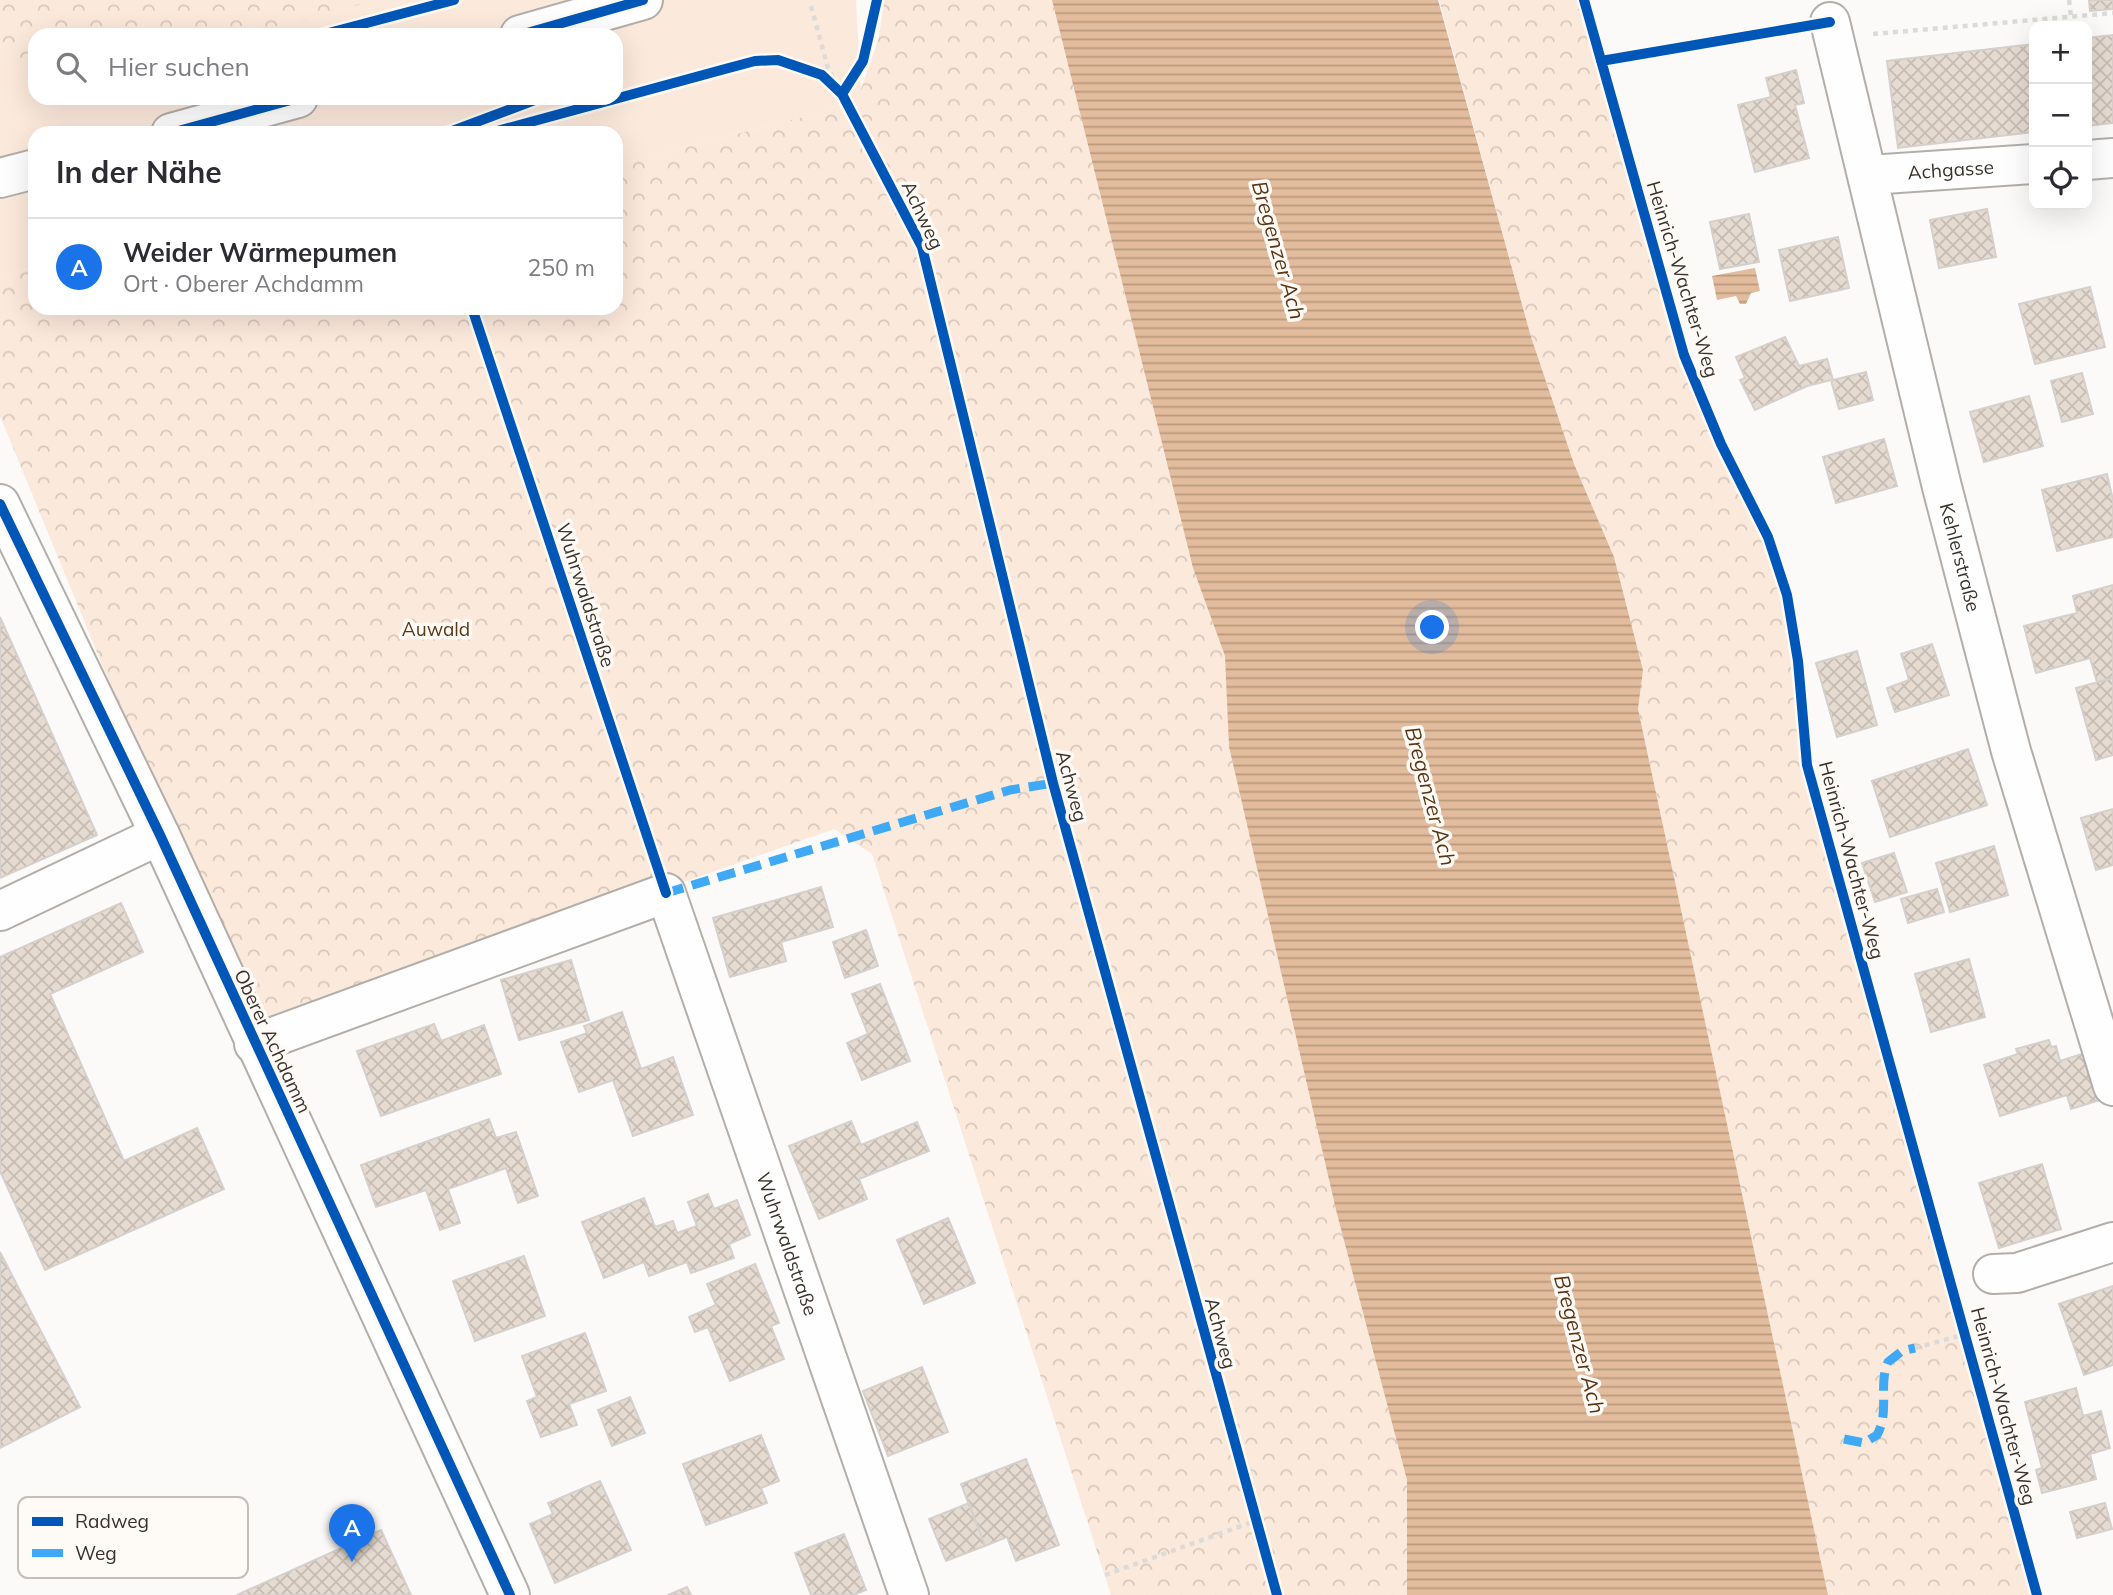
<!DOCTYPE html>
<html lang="de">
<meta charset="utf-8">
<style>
body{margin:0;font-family:Mulish,sans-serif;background:#f7f7f7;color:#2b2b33}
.controls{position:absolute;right:21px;top:21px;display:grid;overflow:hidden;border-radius:14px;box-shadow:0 7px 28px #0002}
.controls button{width:63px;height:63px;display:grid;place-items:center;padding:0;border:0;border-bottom:2px solid #e1e1e2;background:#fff;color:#2b2b33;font:35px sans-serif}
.you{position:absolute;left:1433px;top:628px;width:24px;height:24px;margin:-18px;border:5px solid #fff;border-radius:50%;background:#1a73e8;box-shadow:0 0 0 10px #1a73e833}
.badge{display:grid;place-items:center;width:46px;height:46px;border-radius:50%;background:#1a73e8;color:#fff;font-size:23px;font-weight:700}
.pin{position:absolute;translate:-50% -58px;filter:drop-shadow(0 2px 4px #0008)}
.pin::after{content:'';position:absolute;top:37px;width:24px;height:21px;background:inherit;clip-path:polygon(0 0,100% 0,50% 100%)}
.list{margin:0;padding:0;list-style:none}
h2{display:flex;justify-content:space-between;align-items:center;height:91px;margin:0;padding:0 28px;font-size:30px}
h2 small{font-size:23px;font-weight:400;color:#7c7c81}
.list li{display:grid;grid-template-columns:46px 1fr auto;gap:21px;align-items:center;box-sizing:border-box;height:98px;padding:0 28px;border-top:2px solid #e1e1e2}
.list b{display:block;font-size:26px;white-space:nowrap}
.list p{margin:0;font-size:23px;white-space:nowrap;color:#7c7c81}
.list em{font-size:23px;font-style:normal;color:#7c7c81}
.icon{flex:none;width:38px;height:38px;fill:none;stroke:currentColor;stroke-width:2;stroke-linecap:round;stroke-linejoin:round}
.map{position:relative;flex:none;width:2113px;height:1595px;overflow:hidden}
.search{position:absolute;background:#fff;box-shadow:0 7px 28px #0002;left:28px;top:28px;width:595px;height:77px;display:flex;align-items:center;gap:18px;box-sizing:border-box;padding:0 24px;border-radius:21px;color:#7c7c81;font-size:26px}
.panel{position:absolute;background:#fff;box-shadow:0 7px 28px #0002;left:28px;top:126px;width:595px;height:189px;border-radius:21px}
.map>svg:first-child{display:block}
.grass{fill:#fbe9db}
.forest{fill:url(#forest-crowns)}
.water{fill:url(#water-rules)}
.building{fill:url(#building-cross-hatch);stroke:#d5d0cc;stroke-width:2}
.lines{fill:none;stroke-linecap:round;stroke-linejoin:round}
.minor-casing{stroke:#b2aeaa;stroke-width:42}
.major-casing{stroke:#b2aeaa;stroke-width:42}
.path{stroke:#dcdbd9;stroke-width:4.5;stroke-dasharray:5 5;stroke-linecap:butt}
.minor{stroke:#fffefe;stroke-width:38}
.major{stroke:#fffefe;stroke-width:38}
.quiet{stroke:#3fa9f5;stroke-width:9;stroke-dasharray:18 9;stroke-linecap:butt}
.cycleway-casing{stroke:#fefaf6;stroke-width:15}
.cycleway{stroke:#0057b8;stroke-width:10}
.labels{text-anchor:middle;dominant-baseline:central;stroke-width:7;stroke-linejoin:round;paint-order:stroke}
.street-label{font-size:19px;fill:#3a322b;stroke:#fefaf6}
.park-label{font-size:19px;fill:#5c3816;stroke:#fefaf6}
.water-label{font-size:21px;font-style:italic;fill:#593513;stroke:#fefaf6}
.key{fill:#fefaf6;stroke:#c3beb9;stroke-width:2}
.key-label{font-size:19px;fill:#3a322b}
</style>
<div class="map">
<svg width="2113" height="1595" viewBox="0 0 2113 1595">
<defs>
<pattern id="forest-crowns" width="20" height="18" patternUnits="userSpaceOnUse" patternTransform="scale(1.75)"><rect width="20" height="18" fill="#fbe9db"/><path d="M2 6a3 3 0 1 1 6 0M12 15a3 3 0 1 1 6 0" fill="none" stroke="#d8c8bc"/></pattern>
<pattern id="water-rules" width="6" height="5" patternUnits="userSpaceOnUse" patternTransform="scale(1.75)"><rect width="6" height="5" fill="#e2bc9c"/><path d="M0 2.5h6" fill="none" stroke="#b8997f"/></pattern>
<pattern id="building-cross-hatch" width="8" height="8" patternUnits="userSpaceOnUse" patternTransform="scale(1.75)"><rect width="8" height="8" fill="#e6dbd1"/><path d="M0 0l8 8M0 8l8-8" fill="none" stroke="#c6bcb4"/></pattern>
</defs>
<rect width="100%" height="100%" fill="#fcfaf8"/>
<path class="grass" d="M305,0H856L861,89L830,110L616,165V133H35V267L16,272L0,281V29L35,39V98H616V35H195Z"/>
<path class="forest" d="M0,0H375L255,35H35V61L0,54Z
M884,0H1052L1193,568L1226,656L1229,747L1336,1210L1407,1480V1595H1111L872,854L834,829L261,1031L202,908L0,416V281L16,272L35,267V308H616V165L830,110L861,89L879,37Z
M1439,0H1584L1684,355L1721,444L1768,537L1787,595L1798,661L1807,765L2037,1595H1828L1638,709L1643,670L1614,557L1574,464L1531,337Z"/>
<path class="water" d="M1052,0H1438L1531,337L1574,464L1614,557L1643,670L1638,709L1828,1595H1407V1480L1336,1210L1229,747L1225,656L1193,568Z
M1755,268L1760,291L1751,293L1746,304H1740L1736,296L1717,300L1712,276Z"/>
<path class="building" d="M2089,0H2113V9L2090,11Z
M2113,35V123L2087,126V38Z
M2034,44V132L1898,148L1887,61Z
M1796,70L1804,103L1795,105L1809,158L1755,172L1738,105L1771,97L1766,78Z
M1987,209L1996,257L1939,268L1930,220Z
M1749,214L1759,262L1720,269L1710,222Z
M1838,237L1849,288L1790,301L1779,250Z
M2090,287L2105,347L2035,364L2019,304Z
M1785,337L1799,366L1827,359L1833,380L1866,372L1873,400L1839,409L1831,380L1807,386L1755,410L1740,380L1745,378L1736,357Z
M2082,373L2093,414L2062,422L2051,381Z
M2029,396L2043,446L1984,462L1970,412Z
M1884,439L1897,486L1836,503L1823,457Z
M2107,474L2113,500V537L2057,551L2042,490Z
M2113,585V678L2097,682L2090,658L2036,673L2024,626L2077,613L2073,596Z
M0,617L97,835L0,878Z
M1932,644L1949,695L1895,712L1887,688L1909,680L1901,654Z
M1857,651L1877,725L1837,737L1816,663Z
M2113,678V755L2096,760L2076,688Z
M1968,749L1987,805L1890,837L1872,781Z
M2113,809V865L2096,870L2081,818Z
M1994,846L2008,895L1950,912L1936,863Z
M1894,853L1907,892L1875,902L1862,863Z
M821,887L833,927L781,942L786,961L730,977L713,918Z
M1937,889L1944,912L1908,923L1901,899Z
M121,903L143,952L50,994L124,1161L197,1128L224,1189L45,1270L0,1171V957Z
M866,930L878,966L845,978L833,942Z
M1969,959L1985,1017L1931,1032L1915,974Z
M571,960L589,1020L519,1040L501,980Z
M880,984L910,1061L862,1080L847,1043L868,1034L852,994Z
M622,1012L641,1069L673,1057L693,1115L633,1136L613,1080L579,1092L561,1042L587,1033L584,1026Z
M434,1024L441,1041L484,1025L501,1074L381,1116L357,1051Z
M2049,1040L2051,1047L2056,1046L2060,1061L2088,1052L2103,1099L2071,1109L2067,1095L2000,1116L1984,1065L2018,1054L2016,1049Z
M489,1119L496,1138L516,1132L538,1196L518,1203L506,1168L448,1189L460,1223L440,1230L426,1190L376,1207L361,1165Z
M851,1121L861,1145L917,1122L929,1151L859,1179L867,1199L819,1219L789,1146Z
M2042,1164L2061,1229L1999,1248L1979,1183Z
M708,1194L714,1209L737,1200L750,1235L729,1244L734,1258L691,1273L687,1262L649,1276L644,1262L604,1278L582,1222L644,1198L655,1227L673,1221L677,1233L697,1226L688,1202Z
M948,1218L975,1283L924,1304L897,1240Z
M0,1252L80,1407L0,1448Z
M524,1256L545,1316L475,1341L453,1281Z
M755,1264L779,1323L771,1326L784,1359L730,1381L708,1327L695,1332L689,1317L716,1305L707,1284Z
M2113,1286V1365L2084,1375L2059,1304Z
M585,1333L606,1391L569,1404L577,1425L541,1437L527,1401L537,1397L522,1356Z
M922,1367L948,1432L888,1456L863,1391Z
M2076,1388L2083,1416L2101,1411L2110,1448L2090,1454L2096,1479L2042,1493L2036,1470L2042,1468L2025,1402Z
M630,1397L645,1433L612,1446L598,1410Z
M761,1435L779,1481L761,1488L767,1503L706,1525L683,1464Z
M1026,1459L1059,1545L1016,1561L1007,1537L985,1546L961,1484Z
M600,1481L631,1550L555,1583L530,1524L553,1514L548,1503Z
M969,1503L985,1546L946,1561L929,1519Z
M2105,1503L2112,1529L2077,1538L2070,1512Z
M381,1530L411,1595H237Z
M844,1534L866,1590L853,1595H811L795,1553Z
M687,1587L691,1595H668Z"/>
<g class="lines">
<defs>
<g id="minor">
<path id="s1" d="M1830,22L1942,487L2011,751L2113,1086"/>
<path d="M2087,160L2113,158"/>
<path id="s2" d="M1869,175L2034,164"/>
<path d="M0,504L160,835L510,1595"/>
<path d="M0,911L160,835"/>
<path id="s3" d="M254,1044L666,893L909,1595"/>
<path d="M1993,1274L2017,1273L2113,1242"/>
</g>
<path id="major" d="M520,35L643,0
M171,133L298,98
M0,178L35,169"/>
</defs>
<use href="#minor" class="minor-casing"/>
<use href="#major" class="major-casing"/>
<path class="path" d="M2069,0L2071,17
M811,6L828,68L842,94
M1873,34L2113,13
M1915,1348L1966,1334
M1105,1575L1255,1521"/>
<use href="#minor" class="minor"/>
<use href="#major" class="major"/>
<path class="quiet" d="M666,893L1010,790L1053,783
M1844,1439L1864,1443L1877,1435C1890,1412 1878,1385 1888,1362L1902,1351L1915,1348"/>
<defs>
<path id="cycleway" d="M1584,0L1684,355L1721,444L1768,537L1787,595L1798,661L1807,765L2037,1595
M321,35L454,0
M520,35L643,0
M1601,61L1830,22
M842,94L863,61L877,0
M171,133L298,98
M447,133L540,98
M490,133L725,69L755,61L778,60L822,75L842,94L922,247L1053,783L1277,1595
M472,308L666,893
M0,504L160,835L510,1595"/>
</defs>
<use href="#cycleway" class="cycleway-casing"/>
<use href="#cycleway" class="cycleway"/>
</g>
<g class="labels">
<g class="street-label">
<text stroke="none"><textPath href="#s2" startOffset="82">Achgasse</textPath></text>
<text transform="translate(923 215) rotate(65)">Achweg</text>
<text transform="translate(1683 279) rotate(73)">Heinrich-Wachter-Weg</text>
<text stroke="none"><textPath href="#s1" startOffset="551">Kehlerstraße</textPath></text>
<text transform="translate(586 595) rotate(72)">Wuhrwaldstraße</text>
<text transform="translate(1072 786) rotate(75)">Achweg</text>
<text transform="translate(1852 860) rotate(75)">Heinrich-Wachter-Weg</text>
<text transform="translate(273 1041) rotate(65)">Oberer Achdamm</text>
<text stroke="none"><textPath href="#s3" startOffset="810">Wuhrwaldstraße</textPath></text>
<text transform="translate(1221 1333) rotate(75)">Achweg</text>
<text transform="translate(2004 1406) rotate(75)">Heinrich-Wachter-Weg</text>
</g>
<g class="park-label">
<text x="436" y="629">Auwald</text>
</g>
<g class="water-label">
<text transform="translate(1279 250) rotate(74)">Bregenzer Ach</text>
<text transform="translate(1431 796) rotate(75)">Bregenzer Ach</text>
<text transform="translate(1580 1344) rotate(75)">Bregenzer Ach</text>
</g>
</g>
<rect x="18" y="1497" width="230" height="81" rx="10" class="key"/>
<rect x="32" y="1517" width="31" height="9" fill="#0057b8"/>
<rect x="32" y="1549" width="31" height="8" fill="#3fa9f5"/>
<g class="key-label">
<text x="75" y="1528">Radweg</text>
<text x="75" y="1560">Weg</text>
</g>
</svg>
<div class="controls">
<button>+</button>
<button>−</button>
<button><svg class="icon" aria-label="locate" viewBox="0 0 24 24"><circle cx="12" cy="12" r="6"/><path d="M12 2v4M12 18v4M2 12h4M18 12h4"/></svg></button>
</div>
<div class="you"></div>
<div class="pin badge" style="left:352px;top:1562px">A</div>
<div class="search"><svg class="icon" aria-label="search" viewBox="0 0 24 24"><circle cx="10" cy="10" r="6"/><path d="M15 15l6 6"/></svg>Hier suchen</div>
<section class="panel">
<h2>In der Nähe<small></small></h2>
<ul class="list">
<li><span class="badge">A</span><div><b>Weider Wärmepumen</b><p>Ort · Oberer Achdamm</p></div><em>250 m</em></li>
</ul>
</section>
</div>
